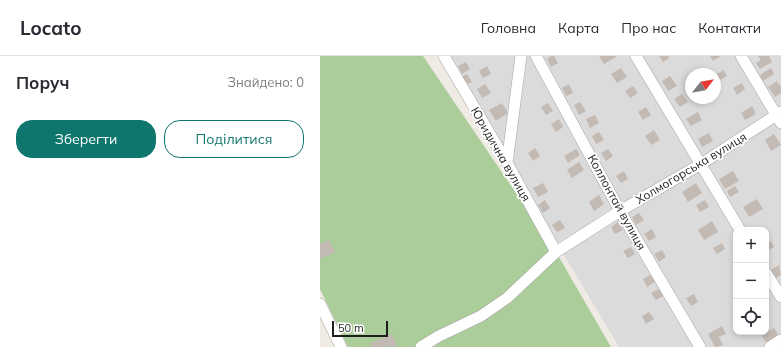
<!DOCTYPE html>
<html lang="uk">
<meta charset="utf-8">
<style>
body{margin:0;font-family:Mulish,sans-serif;background:#f2f2f3;color:#2b2b33}
.controls{position:absolute;right:12px;bottom:12px;display:grid;overflow:hidden;border-radius:8px;box-shadow:0 2px 6px #0003}
.controls button{width:36px;height:36px;display:grid;place-items:center;padding:0;border:0;border-bottom:1px solid #e1e1e2;background:#fff;color:#2b2b33;font:20px sans-serif}
.compass{position:absolute;left:365px;top:12px;width:36px;height:36px;border-radius:50%;background:#fff;box-shadow:0 2px 6px #0003;rotate:59deg}
.scale{position:absolute;left:12px;bottom:10px;width:56px;box-sizing:border-box;padding-left:4px;border:2px solid #1e1e1e;border-top:0;font-size:11px;line-height:14px;white-space:nowrap;color:#1e1e1e;-webkit-text-stroke:3px #fff;paint-order:stroke}
.list{margin:0;padding:0;list-style:none}
h2{display:flex;justify-content:space-between;align-items:center;height:52px;margin:0;padding:0 16px;font-size:17px}
h2 small{font-size:13px;font-weight:400;color:#7c7c81}
.actions{display:flex;gap:8px;padding:12px 16px}
.actions a{flex:1;padding:9px 0;border:1px solid #0f766e;border-radius:16px;text-align:center;font-size:14px;color:#0f766e}
.actions .main{background:#0f766e;color:#fff}
.icon{flex:none;width:22px;height:22px;fill:none;stroke:currentColor;stroke-width:2;stroke-linecap:round;stroke-linejoin:round}
.map{position:relative;flex:none;width:461px;height:291px;overflow:hidden}
header{display:flex;align-items:center;gap:24px;box-sizing:border-box;height:56px;padding:0 20px;background:#fff;border-bottom:1px solid #e1e1e2}
header strong{font-size:19px}
nav{display:flex;gap:22px;margin-inline-start:auto;font-size:14px}
main{display:flex}
aside{flex:1;background:#fff}
.map>svg:first-child{display:block}
.residential{fill:#dcdbdb;fill-rule:evenodd}
.forest{fill:#aacd9a}
.building{fill:#c3bab4}
.lines{fill:none;stroke-linecap:round;stroke-linejoin:round}
.minor-casing{stroke:#a5a5a5;stroke-width:12}
.minor{stroke:#fff;stroke-width:11}
.labels{text-anchor:middle;dominant-baseline:central;stroke-width:3.5;stroke-linejoin:round;paint-order:stroke}
.street-label{font-size:12px;fill:#1e1e1e;stroke:#fff}
</style>
<header>
<strong>Locato</strong>
<nav><a>Головна</a><a>Карта</a><a>Про нас</a><a>Контакти</a></nav>
</header>
<main>
<aside>
<h2>Поруч<small>Знайдено: 0</small></h2>
<ul class="list">
</ul>
<div class="actions"><a class="main">Зберегти</a><a>Поділитися</a></div>
</aside>
<div class="map">
<svg width="461" height="291" viewBox="0 0 461 291">
<rect width="100%" height="100%" fill="#efebe4"/>
<path class="residential" d="M125,0H461V291H299ZM371,18H395V42H371ZM416,174H446V276H416Z"/>
<path class="forest" d="M0,0H103L236,196L291,291H28L0,233Z"/>
<path class="building" d="M231,0H234L238,7L231,11L227,3Z
M279,0H295L296,1L284,8Z
M339,0H348L349,2L343,6Z
M390,0H401L393,5Z
M438,0H449L452,6L440,13L436,7L441,4Z
M146,6L150,13L142,18L138,10Z
M167,10L171,18L163,22L159,15Z
M301,12L307,21L297,27L291,18Z
M451,12L454,18L443,25L440,19Z
M404,14L407,20L398,25L395,19Z
M147,18L152,26L144,30L139,22Z
M350,20L357,30L348,35L342,25Z
M457,25L461,31V37L455,41L448,31Z
M422,27L425,33L417,39L413,32Z
M165,28L171,37L162,42L157,33Z
M249,28L253,37L246,40L242,32Z
M313,30L318,37L310,42L305,35Z
M362,38L368,46L360,51L354,43Z
M260,46L266,55L259,59L254,49Z
M182,47L188,57L176,65L169,54Z
M228,47L233,55L226,59L221,51Z
M432,50L436,58L425,64L421,57Z
M326,51L331,59L323,64L318,56Z
M378,56L382,64L371,70L366,63Z
M275,59L279,67L270,72L266,63Z
M239,63L243,71L236,76L231,68Z
M334,74L340,84L331,89L325,80Z
M279,76L284,84L276,88L272,80Z
M389,77L393,85L382,91L378,83Z
M454,78L461,89L451,95L445,84Z
M215,92L220,100L213,105L208,97Z
M256,93L260,99L248,107L244,100Z
M288,93L293,100L286,105L281,97Z
M259,106L264,114L252,122L247,114Z
M304,115L308,123L301,127L296,120Z
M413,115L419,125L405,133L399,123Z
M223,127L228,136L218,141L213,132Z
M376,127L382,137L368,146L362,136Z
M415,130L419,136L410,141L407,135Z
M279,139L284,148L274,155L269,146Z
M437,143L443,153L429,161L423,151Z
M225,144L230,152L223,157L218,149Z
M385,144L389,151L380,156L376,149Z
M319,157L324,164L316,169L312,161Z
M240,164L245,172L237,176L232,169Z
M392,165L398,176L384,184L378,174Z
M298,166L303,174L295,178L291,171Z
M332,173L336,181L329,185L324,178Z
M9,184L15,196L0,203V188Z
M451,185L454,191L446,196V188Z
M402,187L405,193L397,198L393,192Z
M311,191L315,198L308,202L303,195Z
M342,194L346,201L339,206L334,198Z
M459,209L461,219L454,223L449,215Z
M330,219L335,226L327,231L323,223Z
M339,233L343,240L336,244L331,237Z
M374,238L378,246L371,250L366,242Z
M329,256L334,263L326,268L322,260Z
M402,270L406,278L399,281L403,289L395,291L388,278Z
M454,272L459,280L447,288L442,280Z
M72,278L77,290L52,291L50,287Z"/>
<g class="lines">
<defs>
<path id="minor" d="M124,0L187,107L236,196
M216,0L300,155L380,291
M316,0L420,174
M421,0L461,67
M187,107L201,0
M446,217L461,241
M0,248L21,291
M101,291L119,280L161,260L187,242L236,196L300,155L381,108L461,56
M450,291L461,284"/>
</defs>
<use href="#minor" class="minor-casing"/>
<use href="#minor" class="minor"/>
</g>
<g class="labels">
<g class="street-label">
<text transform="translate(181 98) rotate(60)">Юридична вулиця</text>
<text transform="translate(371 112) rotate(-31)">Холмогорська вулиця</text>
<text transform="translate(297 146) rotate(61)">Коллонтай вулиця</text>
</g>
</g>
</svg>
<div class="controls">
<button>+</button>
<button>−</button>
<button><svg class="icon" aria-label="locate" viewBox="0 0 24 24"><circle cx="12" cy="12" r="6"/><path d="M12 2v4M12 18v4M2 12h4M18 12h4"/></svg></button>
</div>
<svg class="compass" viewBox="-18 -18 36 36"><path d="M0-13l5 13h-10z" fill="#e53935"/><path d="M0 13l5-13h-10z" fill="#7c7c81"/></svg>
<div class="scale">50 m</div>
</div>
</main>
